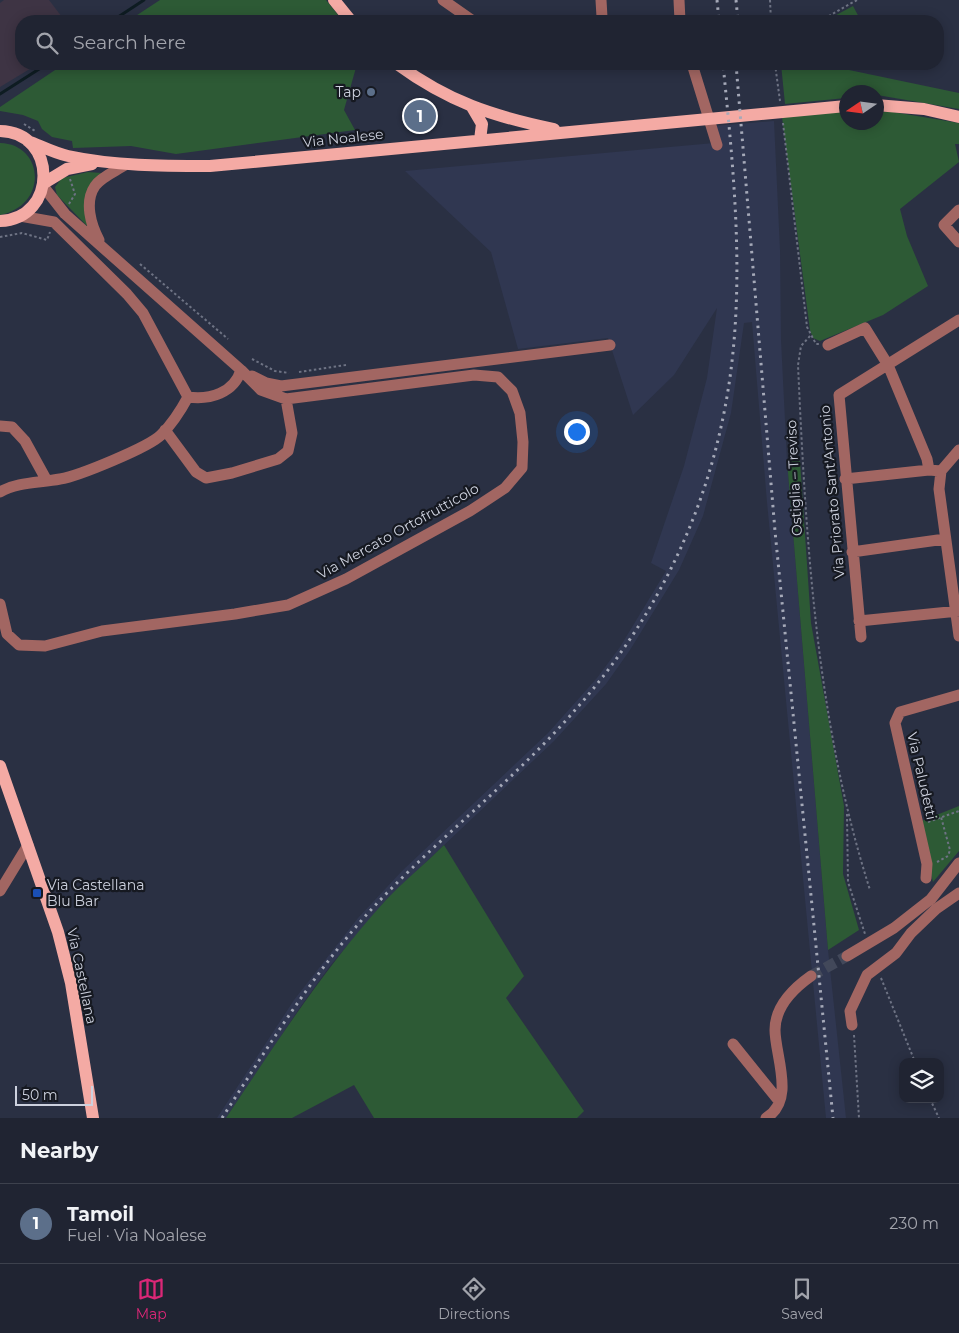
<!DOCTYPE html>
<meta charset="utf-8">
<style>
body{margin:0;font-family:Montserrat,sans-serif;background:#2d303e;color:#f1f3f6}
.controls{position:absolute;right:15px;bottom:15px;display:grid;overflow:hidden;border-radius:10px;box-shadow:0 2px 12px #0003}
.controls button{width:45px;height:45px;display:grid;place-items:center;padding:0;border:0;border-bottom:1px solid #3d414d;background:#202432;color:#f1f3f6;font:25px sans-serif}
.compass{position:absolute;left:839px;top:85px;width:45px;height:45px;border-radius:50%;background:#202432;box-shadow:0 2px 12px #0003;rotate:257deg}
.scale{position:absolute;left:15px;bottom:12px;width:78px;box-sizing:border-box;padding-left:5px;border:2px solid #cdd1de;border-top:0;font-size:14px;line-height:18px;white-space:nowrap;color:#cdd1de;-webkit-text-stroke:4px #161921;paint-order:stroke}
.you{position:absolute;left:576px;top:431px;width:18px;height:18px;margin:-12px;border:4px solid #fff;border-radius:50%;background:#1a73e8;box-shadow:0 0 0 8px #1a73e833}
.badge{display:grid;place-items:center;width:32px;height:32px;border-radius:50%;background:#db2777;color:#fff;font-size:16px;font-weight:700}
.pin{position:absolute;translate:-50% -50%;border:2px solid #fff;box-shadow:0 1px 5px #0006}
.list{margin:0;padding:0;list-style:none}
h2{display:flex;justify-content:space-between;align-items:center;height:65px;margin:0;padding:0 20px;font-size:21px}
h2 small{font-size:16px;font-weight:400;color:#a2a4ac}
.list li{display:grid;grid-template-columns:32px 1fr auto;gap:15px;align-items:center;box-sizing:border-box;height:80px;padding:0 20px;border-top:1px solid #3d414d}
.list b{display:block;font-size:19px;white-space:nowrap}
.list p{margin:0;font-size:16px;white-space:nowrap;color:#a2a4ac}
.list em{font-size:16px;font-style:normal;color:#a2a4ac}
.icon{flex:none;width:28px;height:28px;fill:none;stroke:currentColor;stroke-width:2;stroke-linecap:round;stroke-linejoin:round}
.map{position:relative;flex:none;width:959px;height:1118px;overflow:hidden}
.search{position:absolute;background:#202432;box-shadow:0 2px 12px #0003;left:15px;right:15px;top:15px;height:55px;display:flex;align-items:center;gap:12px;box-sizing:border-box;padding:0 18px;border-radius:20px;color:#a2a4ac;font-size:19px}
.sheet{height:145px;background:#202432}
nav{display:flex;justify-content:space-around;align-items:center;box-sizing:border-box;height:70px;border-top:1px solid #3d414d;background:#202432;font-size:14px;color:#a2a4ac}
nav a{display:grid;justify-items:center;gap:2px}
nav .on{color:#db2777}
.map>svg:first-child{display:block}
.commercial{fill:#3e3444}
.built{fill:#303751}
.green{fill:#2d5a35}
.lines{fill:none;stroke-linecap:round;stroke-linejoin:round}
.stream{stroke:#0e1c22;stroke-width:3}
.minor-tunnel{stroke:#42485a;stroke-width:11;stroke-dasharray:11 5.5;stroke-linecap:butt}
.path{stroke:#6e7384;stroke-width:2;stroke-dasharray:2.5 2.5;stroke-linecap:butt}
.minor{stroke:#a26662;stroke-width:11}
.major{stroke:#f4aaa4;stroke-width:12}
.rail{stroke:#a5a9b8;stroke-width:3;stroke-dasharray:2.5 5;stroke-linecap:butt}
.service-dot{fill:#5c6f8a;stroke:#161921;stroke-width:2}
.transit-dot{fill:#1a4fb4;stroke:#161921;stroke-width:2}
.labels{text-anchor:middle;dominant-baseline:central;stroke-width:4.5;stroke-linejoin:round;paint-order:stroke}
.poi-label{font-size:14px;fill:#cdd1de;stroke:#161921;text-anchor:end}
.street-label{font-size:14px;fill:#cdd1de;stroke:#161921}
</style>
<div class="map">
<svg width="959" height="1118" viewBox="0 0 959 1118">
<rect width="100%" height="100%" fill="#2a3043"/>
<path class="commercial" d="M4,0H49L65,21H21V64H38L0,87V3Z"/>
<path class="built" d="M774,121L780,250L781,340L787,461L828,950L846,1118H826L767,502L752,322L744,323L731,413L703,516L679,570L630,650L606,684L554,741L387,899L330,966L301,1006L226,1118H217L294,1000L358,918L402,871L548,733L597,678L620,647L666,571L651,563L684,466L707,378L717,308L674,375L633,415L608,338L518,349L491,252L405,171L714,143L713,126Z"/>
<path class="green" d="M160,0H326L343,21H128Z
M853,6L861,21H825Z
M64,64H357L344,110L355,130L176,154L131,146L73,148L72,141L52,137L42,129L38,121L23,115L0,111V107Z
M781,64H857L849,70L959,93V109L877,95L876,92H846V98L785,104Z
M846,111V122H876L877,112H893L959,123V144H955L959,162L900,209L907,236L928,286L883,315L820,341L813,338L810,330L782,117Z
M0,143C44,144 49,205 0,215Z
M88,172L102,173L95,181L88,227L57,195L55,187L62,178Z
M787,461H800L811,623L844,806L843,874L859,930L828,950Z
M959,806V851L933,882L919,822Z
M444,845L524,976L506,998L584,1111L577,1118H374L354,1085L292,1118H226C276,1043 325,967 386,900C404,881 425,864 444,845Z"/>
<g class="lines">
<path class="stream" d="M112,21L144,0
M0,94L47,64"/>
<path class="minor-tunnel" d="M811,976L847,956"/>
<path class="path" d="M770,0L771,21
M820,21L857,0
M775,64L780,101
M783,123L807,327L816,344H819
M24,124L35,131
M69,204L75,194L70,179
M0,237L22,233L47,240L50,232
M140,264L228,339
M810,336L801,346L798,365C806,541 816,721 870,890
M252,359L275,371L289,373
M299,372L346,365
M847,814L848,882L865,934
M928,822L959,811
M937,862L948,856L950,850L941,817
M881,978L915,1062
M854,1035L859,1118
M930,1099L939,1118"/>
<path class="minor" d="M443,0L473,21
M679,0L680,21
M599,21L602,17L601,0
M692,64L717,145
M959,210L944,225L959,242
M20,216L54,222L127,294L143,313L188,397C210,400 234,393 241,370L65,214L43,186
M99,240C91,225 84,202 95,186C101,177 116,171 125,165
M828,345L865,328L888,365L927,459L929,470L941,471
M252,376L266,383L281,386L610,345
M0,426L12,427L25,441L47,481
M165,430L196,472L206,478L232,473L278,459L288,451L292,433L286,399
M959,450L941,471L939,489L959,636
M845,479L929,470
M0,492C17,482 40,483 60,479C79,476 149,447 161,435C172,424 181,410 188,397
M852,552L945,539
M0,604L7,634L19,645L45,646L102,631L235,614L288,605L346,579L470,511L505,488L522,468L523,442L520,413L512,391L498,377L474,375L286,399L261,390L241,370
M859,621L959,611
M861,637L839,395L959,320
M926,878L927,864L895,723L900,712L959,695
M0,891L28,845
M847,956L894,928L931,899L959,863
M852,1025L850,1011L867,975L896,953L911,933L936,909L959,893
M733,1044L779,1101
M766,1118C796,1100 775,1056 775,1030C775,1007 794,988 811,976"/>
<path class="major" d="M334,0L351,21
M397,64C449,102 492,116 554,129
M876,105L924,109L959,117
M472,107L482,124L480,140
M0,131C58,132 58,219 0,221
M28,141C41,146 54,153 68,156C115,166 162,166 210,166L846,106
M44,183L67,169L92,164
M0,766L58,932L71,983L93,1118"/>
<path class="rail" d="M717,0L719,21
M736,0L738,21
M736,64L775,531L833,1118
M222,1118C268,1047 312,975 369,912C434,841 513,782 576,709C647,629 698,532 721,427C748,307 735,184 723,64"/>
</g>
<circle class="service-dot" cx="371" cy="92" r="5"/>
<rect class="transit-dot" x="32" y="888" width="10" height="10" rx="2.5"/>
<g class="labels">
<g class="poi-label">
<text x="361" y="92">Tap</text>
<text x="47" y="885" text-anchor="start">Via Castellana<tspan x="47" dy="16">Blu Bar</tspan></text>
</g>
<g class="street-label">
<text transform="translate(343 138) rotate(-6)">Via Noalese</text>
<text transform="translate(794 478) rotate(-93)">Ostiglia – Treviso</text>
<text transform="translate(832 492) rotate(-95)">Via Priorato Sant'Antonio</text>
<text transform="translate(398 531) rotate(-29)">Via Mercato Ortofrutticolo</text>
<text transform="translate(922 776) rotate(77)">Via Paludetti</text>
<text transform="translate(82 976) rotate(78)">Via Castellana</text>
</g>
</g>
</svg>
<div class="controls">
<button><svg class="icon" aria-label="layers" viewBox="0 0 24 24"><path d="M12 4l9 5-9 5-9-5zM3 14l9 5 9-5"/></svg></button>
</div>
<svg class="compass" viewBox="-18 -18 36 36"><path d="M0-13l5 13h-10z" fill="#e53935"/><path d="M0 13l5-13h-10z" fill="#a2a4ac"/></svg>
<div class="scale">50 m</div>
<div class="you"></div>
<div class="pin badge" style="left:420px;top:116px;background:#5c6f8a">1</div>
<div class="search"><svg class="icon" aria-label="search" viewBox="0 0 24 24"><circle cx="10" cy="10" r="6"/><path d="M15 15l6 6"/></svg>Search here</div>
</div>
<section class="sheet">
<h2>Nearby<small></small></h2>
<ul class="list">
<li><span class="badge" style="background:#5c6f8a">1</span><div><b>Tamoil</b><p>Fuel · Via Noalese</p></div><em>230 m</em></li>
</ul>
</section>
<nav>
<a class="on"><svg class="icon" aria-label="map" viewBox="0 0 24 24"><path d="M3 6l6-2 6 2 6-2v14l-6 2-6-2-6 2zM9 4v14M15 6v14"/></svg>Map</a>
<a><svg class="icon" aria-label="directions" viewBox="0 0 24 24"><path d="M12 3l9 9-9 9-9-9zM9 14v-3h6M13 9l2 2-2 2"/></svg>Directions</a>
<a><svg class="icon" aria-label="saved" viewBox="0 0 24 24"><path d="M7 4h10v16l-5-4-5 4z"/></svg>Saved</a>
</nav>
